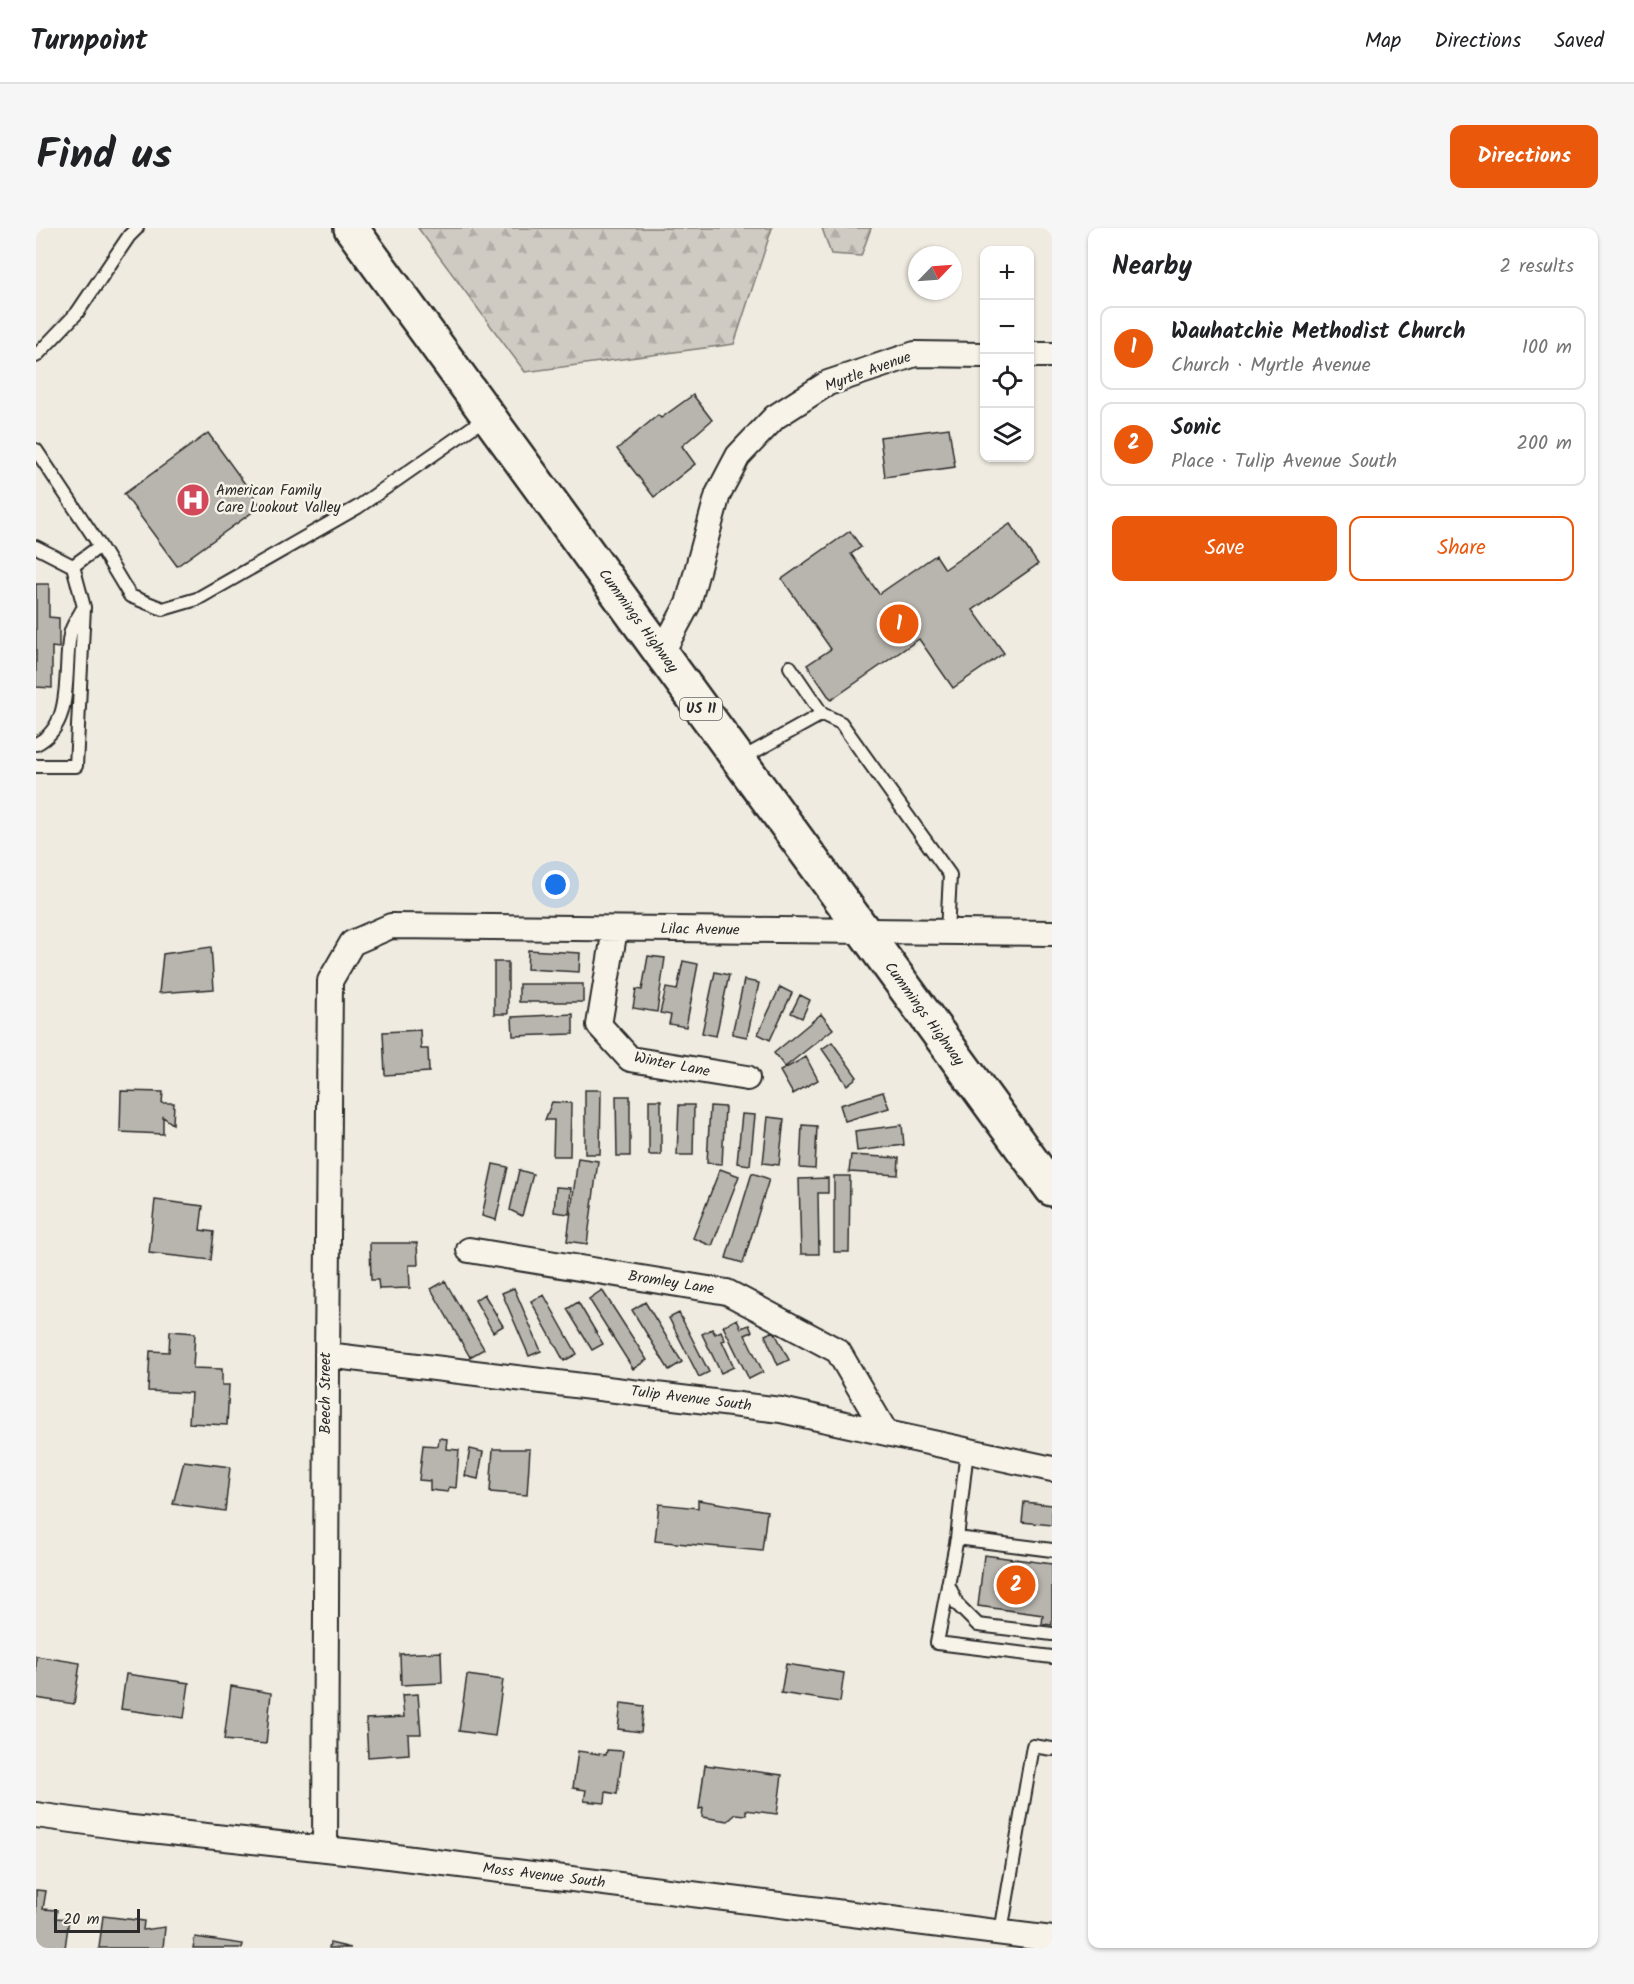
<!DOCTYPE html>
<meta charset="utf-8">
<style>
body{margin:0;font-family:Kalam,sans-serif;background:#f6f6f6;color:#202124}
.controls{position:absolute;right:18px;top:18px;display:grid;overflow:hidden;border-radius:12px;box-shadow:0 2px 4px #0004}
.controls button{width:54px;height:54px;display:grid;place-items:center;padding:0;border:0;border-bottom:2px solid #e0e0e0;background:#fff;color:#202124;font:30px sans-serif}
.compass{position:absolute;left:872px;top:18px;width:54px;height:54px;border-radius:50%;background:#fff;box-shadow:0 2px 4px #0004;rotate:65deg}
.scale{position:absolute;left:18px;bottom:15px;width:86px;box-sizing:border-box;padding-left:6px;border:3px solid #2b2b2b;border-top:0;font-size:16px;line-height:21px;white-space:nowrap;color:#2b2b2b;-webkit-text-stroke:4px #f7f3e8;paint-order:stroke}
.you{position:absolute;left:520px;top:657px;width:21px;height:21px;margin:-15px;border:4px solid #fff;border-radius:50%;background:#1a73e8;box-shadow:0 0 0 9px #1a73e833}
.badge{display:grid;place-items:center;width:39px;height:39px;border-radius:50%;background:#ea580c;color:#fff;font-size:20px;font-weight:700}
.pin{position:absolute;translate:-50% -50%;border:3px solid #fff;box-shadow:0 2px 6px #0006}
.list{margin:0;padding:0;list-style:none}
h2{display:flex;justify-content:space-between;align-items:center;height:78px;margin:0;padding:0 24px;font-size:26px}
h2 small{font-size:20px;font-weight:400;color:#757577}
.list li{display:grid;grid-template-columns:39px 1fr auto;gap:18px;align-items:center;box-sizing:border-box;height:84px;margin:0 12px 12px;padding:0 12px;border:2px solid #e0e0e0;border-radius:12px}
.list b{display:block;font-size:22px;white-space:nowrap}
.list p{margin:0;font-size:20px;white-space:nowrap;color:#757577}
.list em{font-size:20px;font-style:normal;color:#757577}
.actions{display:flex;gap:12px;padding:18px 24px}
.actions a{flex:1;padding:14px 0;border:2px solid #ea580c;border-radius:12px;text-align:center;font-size:21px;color:#ea580c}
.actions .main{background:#ea580c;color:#fff}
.icon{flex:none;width:33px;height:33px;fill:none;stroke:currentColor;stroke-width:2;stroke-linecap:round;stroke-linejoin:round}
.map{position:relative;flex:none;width:1016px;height:1720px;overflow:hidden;border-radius:12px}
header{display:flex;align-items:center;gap:36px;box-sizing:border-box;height:84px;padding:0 30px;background:#fff;border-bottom:2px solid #e0e0e0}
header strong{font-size:28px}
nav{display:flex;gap:33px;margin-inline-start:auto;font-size:21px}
.intro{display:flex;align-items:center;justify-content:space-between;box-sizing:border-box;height:144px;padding:0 36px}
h1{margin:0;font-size:42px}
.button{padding:15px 27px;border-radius:12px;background:#ea580c;color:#fff;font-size:21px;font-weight:700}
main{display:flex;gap:36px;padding:0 36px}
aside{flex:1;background:#fff;border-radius:12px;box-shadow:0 2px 4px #0004}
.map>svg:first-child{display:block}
.forest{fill:url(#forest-firs);stroke:#7d7b76;stroke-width:1.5}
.building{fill:#b8b5ae;stroke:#2b2b2b;stroke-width:1.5}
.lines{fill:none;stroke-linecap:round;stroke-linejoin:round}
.service-casing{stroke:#2b2b2b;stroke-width:16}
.minor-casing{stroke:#2b2b2b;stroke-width:28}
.primary-casing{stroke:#2b2b2b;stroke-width:38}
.service{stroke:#f7f3e8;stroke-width:12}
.minor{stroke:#f7f3e8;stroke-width:24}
.primary{stroke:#f7f3e8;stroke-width:33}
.labels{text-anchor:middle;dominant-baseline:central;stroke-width:5;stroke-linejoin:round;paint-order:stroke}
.shield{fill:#f7f3e8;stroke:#686764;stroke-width:1.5}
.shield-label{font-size:14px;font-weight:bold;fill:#2b2b2b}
.street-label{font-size:15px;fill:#2b2b2b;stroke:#f7f3e8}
.poi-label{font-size:15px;fill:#2b2b2b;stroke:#f7f3e8;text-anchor:start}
</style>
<header>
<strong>Turnpoint</strong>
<nav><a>Map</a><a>Directions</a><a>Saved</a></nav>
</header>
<div class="intro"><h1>Find us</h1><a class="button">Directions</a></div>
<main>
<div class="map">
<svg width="1016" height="1720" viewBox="0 0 1016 1720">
<defs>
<pattern id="forest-firs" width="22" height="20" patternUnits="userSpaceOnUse" patternTransform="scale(1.5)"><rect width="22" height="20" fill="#cfcbc2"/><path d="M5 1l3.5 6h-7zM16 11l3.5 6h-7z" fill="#b2aea7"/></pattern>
</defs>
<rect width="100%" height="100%" fill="#efebe0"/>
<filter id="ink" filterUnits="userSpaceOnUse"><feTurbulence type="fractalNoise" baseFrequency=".0167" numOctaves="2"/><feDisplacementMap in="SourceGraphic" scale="12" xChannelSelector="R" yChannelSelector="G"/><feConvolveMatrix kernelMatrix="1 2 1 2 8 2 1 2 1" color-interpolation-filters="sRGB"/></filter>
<g filter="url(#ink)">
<path class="forest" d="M382,0H736L698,116L489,144Z
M786,0H835L825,28L795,26Z"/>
<path class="building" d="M657,167L676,192L646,218L659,236L618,269L581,221L622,187L625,190Z
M913,200L919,239L849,249L844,209Z
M172,205L225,278L141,338L88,266Z
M974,296L1002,336L937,382L968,425L917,460L883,411L795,472L771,437L795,421L746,351L814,303L825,319L815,326L843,366L900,327L909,341Z
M0,356H13V389L23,390V420L16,419V460L0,459Z
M175,719L178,761L123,765L127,726Z
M492,722L544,725L543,744L491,741Z
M612,728L629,730L621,784L597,780L600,761L606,762Z
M647,733L662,736L650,799L633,796L635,787L624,785L630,760L641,762Z
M458,734H472V786H458Z
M679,744L693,747L680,808L666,805Z
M708,752L723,755L711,809L696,806Z
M483,756H547V774H483Z
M744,759L756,765L734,812L722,806Z
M764,767L774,772L766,790L755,785Z
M537,786V806L477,808L476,789Z
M785,786L797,801L749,839L738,825Z
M384,802L385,821H392L393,844L349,847L347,804Z
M796,814L821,849L811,857L786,821Z
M770,829L782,852L757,866L744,843Z
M549,862H565L564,926H549Z
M85,863L127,864L126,875H138L137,896L127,889V906L84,904Z
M847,864L853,880L809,893L804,877Z
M580,868H594V928H581Z
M613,872H625V927H613Z
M516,874L535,875L534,928H517L518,892H509Z
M643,877H658L657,927H641Z
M674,878L689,879L686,936L671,935Z
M706,886L719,887L714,937L701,935Z
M732,889L748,891L743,937L727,935Z
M766,897L781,898L779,941L764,940Z
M866,897L868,917L821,923L819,903Z
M815,927L863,930L862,947L813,944Z
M542,930L562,933L551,1016L531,1013Z
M457,936L472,939L460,992L446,988Z
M684,941L703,948L676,1018L657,1010Z
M483,942L497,946L486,988L474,982Z
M716,945L733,951L707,1035L690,1030Z
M798,948H814L813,1024H798Z
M792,950V965H782L783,1026H765L763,951Z
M520,959L535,960L533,986L518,984Z
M119,972L167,978L164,1002L178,1004L175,1032L113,1025Z
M334,1015H381L382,1037H373L374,1060L343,1061L342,1052H335Z
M409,1053L448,1121L434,1129L395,1061Z
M478,1060L505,1123L493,1128L466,1065Z
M566,1062L611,1132L597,1141L553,1071Z
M448,1066L467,1098L457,1104L439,1072Z
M508,1067L541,1126L528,1133L495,1073Z
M542,1074L567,1116L556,1122L531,1081Z
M609,1074L646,1134L633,1142L596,1082Z
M643,1085L673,1144L663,1149L633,1090Z
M701,1091L705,1100L713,1097L716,1104L709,1107L727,1144L713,1151L687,1098Z
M676,1101L679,1106L685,1103L689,1112L686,1113L698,1139L685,1145L666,1106Z
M134,1103L159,1105L157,1140L186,1141V1157H193L191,1197L153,1195L155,1165L112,1163L114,1123L133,1124Z
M738,1103L753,1132L742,1137L729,1107Z
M403,1210L411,1211L410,1221L423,1222L420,1260L413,1259L412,1264L394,1262V1253L383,1252L387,1217L402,1218Z
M434,1221L447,1224L442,1251L429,1248Z
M457,1221H494L491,1267L454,1264Z
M148,1233L194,1239L189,1283L137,1276Z
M662,1272L731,1283L726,1323L619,1313L623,1276L662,1280Z
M988,1274L1016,1277V1297L986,1294Z
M948,1327L1016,1336V1397L1006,1396L1007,1387L942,1378Z
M405,1424L406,1455L365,1457L364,1426Z
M0,1428L44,1435L38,1476L0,1470Z
M750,1436L808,1445L804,1474L745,1465Z
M90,1446L153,1455L148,1490L85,1481Z
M431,1447L467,1452L459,1508L423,1503Z
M195,1458L235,1465L230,1516L188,1512Z
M382,1466L385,1506H372L373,1526L332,1529L330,1491L368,1489L366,1467Z
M585,1475L608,1478L605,1504L582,1501Z
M571,1522L587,1523L581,1566L570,1564L569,1575L548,1573L550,1562L537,1560L542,1523L570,1527Z
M669,1537L746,1547L741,1586L710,1582V1587L700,1586L692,1593L666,1589L667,1580L663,1581Z
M0,1662L10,1663L7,1681L21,1682L20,1690L33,1691L29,1720H0Z
M67,1688L108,1693L107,1702L129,1699L127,1720H63Z
M159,1709L207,1716L206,1720H157Z
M294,1715L315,1720H293Z"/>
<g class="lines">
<defs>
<path id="service" d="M0,128L41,85L93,8L101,0
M0,222L64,318L94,368L127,381L161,371L322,279L451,189
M0,319L37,338L48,379L40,538H0
M37,338L64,318
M754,439L786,486L805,495L914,647L911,704
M0,516C39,497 27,443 34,407C35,399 42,390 46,382
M705,531L786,486
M931,1222L921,1310L901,1415L1016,1429
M921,1310L1016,1322
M912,1356L921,1376L942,1397L1016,1406
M965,1704L997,1518L1016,1521"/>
<path id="minor" d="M993,127H1016
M625,426L652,376L682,266L702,228L739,189L792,155L879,126L948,127
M579,701L563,797L594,831L711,850
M433,1022L691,1064L802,1123L850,1205
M291,1127L745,1182L1016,1241
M0,1587L87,1599L336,1626L1016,1711
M289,1621L291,1137L294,753L316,715L355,698L1016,705"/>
<path id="primary" d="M315,0L1016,961"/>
</defs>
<use href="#service" class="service-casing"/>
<use href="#minor" class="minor-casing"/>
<use href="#primary" class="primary-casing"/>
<use href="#service" class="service"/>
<use href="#minor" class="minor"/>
<use href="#primary" class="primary"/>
</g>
</g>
<defs>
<symbol id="hospital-disc" viewBox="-11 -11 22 22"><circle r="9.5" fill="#d1495b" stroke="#f7f3e8"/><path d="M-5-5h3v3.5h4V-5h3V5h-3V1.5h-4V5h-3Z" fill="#fff"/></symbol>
</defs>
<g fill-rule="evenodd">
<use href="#hospital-disc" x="138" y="253" width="38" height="38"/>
</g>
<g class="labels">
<rect class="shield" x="644" y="470" width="42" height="22" rx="4.5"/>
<g class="shield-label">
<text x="665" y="481">US 11</text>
</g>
<g class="street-label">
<text transform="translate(832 144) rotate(-20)">Myrtle Avenue</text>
<text transform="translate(602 393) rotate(54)">Cummings Highway</text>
<text transform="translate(664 702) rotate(1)">Lilac Avenue</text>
<text transform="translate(888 786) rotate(54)">Cummings Highway</text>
<text transform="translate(636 837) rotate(11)">Winter Lane</text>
<text transform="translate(635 1055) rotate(9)">Bromley Lane</text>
<text transform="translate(290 1165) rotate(-90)">Beech Street</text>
<text transform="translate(655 1171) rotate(7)">Tulip Avenue South</text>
<text transform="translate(508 1648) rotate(7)">Moss Avenue South</text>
</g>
<g class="poi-label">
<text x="180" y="263">American Family<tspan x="180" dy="17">Care Lookout Valley</tspan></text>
</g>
</g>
</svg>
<div class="controls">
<button>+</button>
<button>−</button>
<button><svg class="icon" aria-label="locate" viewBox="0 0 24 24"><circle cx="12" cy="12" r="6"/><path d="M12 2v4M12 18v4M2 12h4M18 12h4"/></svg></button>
<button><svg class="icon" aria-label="layers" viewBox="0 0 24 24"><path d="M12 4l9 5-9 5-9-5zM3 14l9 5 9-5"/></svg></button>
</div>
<svg class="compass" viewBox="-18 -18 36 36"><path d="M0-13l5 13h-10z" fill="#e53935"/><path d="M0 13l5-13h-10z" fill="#757577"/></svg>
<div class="scale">20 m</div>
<div class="you"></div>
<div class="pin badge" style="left:863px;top:396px">1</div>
<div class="pin badge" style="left:980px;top:1357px">2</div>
</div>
<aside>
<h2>Nearby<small>2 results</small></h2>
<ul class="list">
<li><span class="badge">1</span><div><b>Wauhatchie Methodist Church</b><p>Church · Myrtle Avenue</p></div><em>100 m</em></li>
<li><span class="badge">2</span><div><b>Sonic</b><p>Place · Tulip Avenue South</p></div><em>200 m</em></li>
</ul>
<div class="actions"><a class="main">Save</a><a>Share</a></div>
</aside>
</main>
